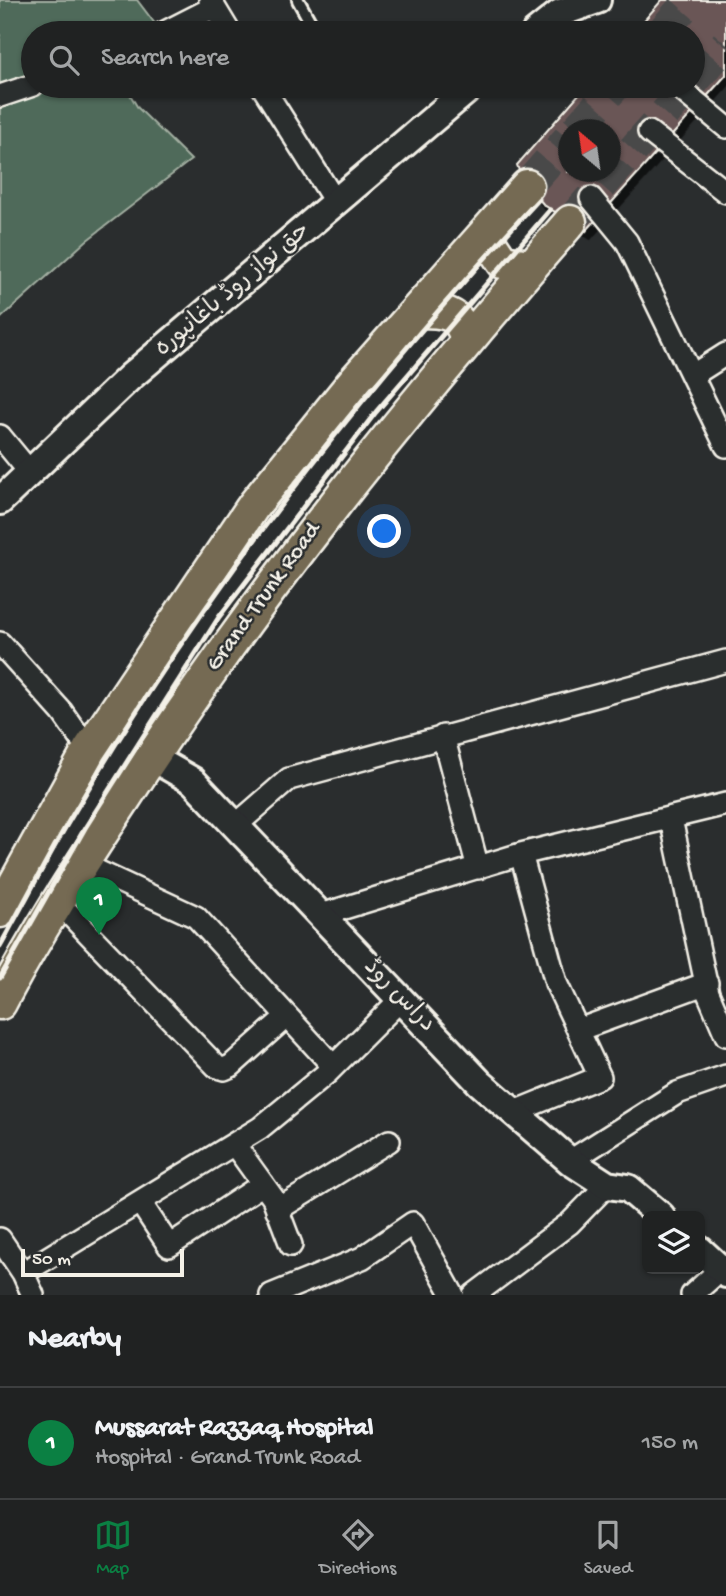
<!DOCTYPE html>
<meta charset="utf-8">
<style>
body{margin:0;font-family:"Gochi Hand","Playpen Sans Arabic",sans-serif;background:#282a2a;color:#f1f3f6}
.controls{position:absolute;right:21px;bottom:21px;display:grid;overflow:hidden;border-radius:10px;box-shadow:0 2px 5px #0004}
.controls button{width:63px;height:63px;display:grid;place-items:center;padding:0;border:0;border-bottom:2px solid #3d3f40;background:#202222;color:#f1f3f6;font:35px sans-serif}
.compass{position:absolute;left:558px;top:119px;width:63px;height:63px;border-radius:50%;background:#202222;box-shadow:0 2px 5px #0004;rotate:331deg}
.scale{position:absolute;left:21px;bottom:18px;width:163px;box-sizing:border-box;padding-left:7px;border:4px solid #f4f1e8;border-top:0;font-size:19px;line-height:24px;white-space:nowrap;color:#f4f1e8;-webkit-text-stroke:5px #2a2d2e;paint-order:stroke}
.you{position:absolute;left:385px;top:532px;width:24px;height:24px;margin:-18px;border:5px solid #fff;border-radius:50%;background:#1a73e8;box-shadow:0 0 0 10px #1a73e833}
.badge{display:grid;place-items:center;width:46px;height:46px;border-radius:50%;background:#0b8043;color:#fff;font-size:23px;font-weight:700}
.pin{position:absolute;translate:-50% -58px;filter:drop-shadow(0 2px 4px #0008)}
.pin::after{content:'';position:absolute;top:37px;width:24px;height:21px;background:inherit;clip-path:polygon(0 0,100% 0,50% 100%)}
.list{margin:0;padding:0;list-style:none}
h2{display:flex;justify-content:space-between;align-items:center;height:91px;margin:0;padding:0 28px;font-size:30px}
h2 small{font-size:23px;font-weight:400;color:#a2a4a5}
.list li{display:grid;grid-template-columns:46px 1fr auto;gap:21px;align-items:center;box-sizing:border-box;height:112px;padding:0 28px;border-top:2px solid #3d3f40}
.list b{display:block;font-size:26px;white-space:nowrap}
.list p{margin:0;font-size:23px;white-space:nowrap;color:#a2a4a5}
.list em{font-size:23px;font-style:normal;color:#a2a4a5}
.icon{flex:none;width:38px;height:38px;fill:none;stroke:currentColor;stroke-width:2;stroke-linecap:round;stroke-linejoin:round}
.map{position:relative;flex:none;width:726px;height:1295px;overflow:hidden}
.search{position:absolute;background:#202222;box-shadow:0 2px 5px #0004;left:21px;right:21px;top:21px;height:77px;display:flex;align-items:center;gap:18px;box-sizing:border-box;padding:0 24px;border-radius:38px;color:#a2a4a5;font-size:26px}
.sheet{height:203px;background:#202222}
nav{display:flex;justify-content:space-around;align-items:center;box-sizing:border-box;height:98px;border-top:2px solid #3d3f40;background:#202222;font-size:19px;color:#a2a4a5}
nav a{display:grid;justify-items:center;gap:4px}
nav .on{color:#0b8043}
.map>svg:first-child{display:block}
.green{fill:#506b5a;stroke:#a2aea1;stroke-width:2}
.building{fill:#6a5756;stroke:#f4f1e8;stroke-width:2;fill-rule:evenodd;filter:url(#shadow)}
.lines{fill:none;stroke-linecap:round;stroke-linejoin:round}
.primary-tunnel{stroke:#484a4a;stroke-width:32;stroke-dasharray:32 16;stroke-linecap:butt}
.service-casing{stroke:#f4f1e8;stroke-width:16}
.minor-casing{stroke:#f4f1e8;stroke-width:26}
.tertiary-casing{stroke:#f4f1e8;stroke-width:32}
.primary-casing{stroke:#f4f1e8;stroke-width:37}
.service{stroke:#2a2d2e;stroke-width:10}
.minor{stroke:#2a2d2e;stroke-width:21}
.tertiary{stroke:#2a2d2e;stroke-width:26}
.primary{stroke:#746b52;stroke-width:32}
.rail{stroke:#f4f1e8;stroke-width:5}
.labels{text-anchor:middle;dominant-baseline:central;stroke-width:5;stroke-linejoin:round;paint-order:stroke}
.street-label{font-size:24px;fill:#f4f1e8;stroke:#2a2d2e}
</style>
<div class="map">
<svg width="726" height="1295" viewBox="0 0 726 1295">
<defs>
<filter id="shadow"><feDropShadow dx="4.5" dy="8" stdDeviation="0" flood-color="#0009"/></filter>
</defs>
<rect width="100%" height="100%" fill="#2a2d2e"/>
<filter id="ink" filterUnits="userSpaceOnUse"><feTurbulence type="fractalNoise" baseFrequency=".0143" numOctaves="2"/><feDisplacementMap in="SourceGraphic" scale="14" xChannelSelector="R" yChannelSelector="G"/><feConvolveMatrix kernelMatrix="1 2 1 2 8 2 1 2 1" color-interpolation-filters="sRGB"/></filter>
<g filter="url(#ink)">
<path class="green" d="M0,0H137L162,33H33V86H125L138,108L191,160L86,241L0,319Z"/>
<path class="building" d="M662,0H726V75L586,231L544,205L522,179L517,165L586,86H693V33H633ZM568,130H610V172H568Z"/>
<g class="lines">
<path class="primary-tunnel" d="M661,33L690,0
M693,82L726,44
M576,130L615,86
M527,186L568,139
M570,222L689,86"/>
<defs>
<path id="service" d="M298,0L313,27"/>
<path id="minor" d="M210,0L230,33
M163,33L214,7
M262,86L336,203
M684,92L726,127
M0,96L33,85
M649,132L726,192
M591,198L627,242L726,446
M693,375L726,354
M0,436L28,470
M0,643L62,712L89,750
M443,736L478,868
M671,819L708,993L726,1035
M235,826L289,779L726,661
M82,864L196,917L333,1066
M57,901L217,1067L224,1069L231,1066L287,1016
M321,915L521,854L726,804
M578,1030L707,983
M514,1112L600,1077L556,983L521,854
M234,1144L273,1198L291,1245
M570,1161L677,1093L726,1076
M140,1202L169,1246L263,1184
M277,1210L389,1141
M0,1239L23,1273L33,1295
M23,1273L260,1128L327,1073L402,998
M271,1295L362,1258L413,1223L453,1295
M474,1295L570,1223L607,1185
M692,1295L721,1269"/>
<path id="tertiary" d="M535,33L560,13L597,0
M0,501L129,378L472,86
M151,757L193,781L480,1083L570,1161L607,1185L628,1188L661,1216
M700,1250L726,1274"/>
<path id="primary" d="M485,235L503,262L531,266
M416,311C442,311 460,310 467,340
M0,911L89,750L254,505L356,379L527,186
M0,1003C36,934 78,869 121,804C254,597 408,407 570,222"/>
</defs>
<use href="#service" class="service-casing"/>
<use href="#minor" class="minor-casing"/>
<use href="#tertiary" class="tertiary-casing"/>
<use href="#primary" class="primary-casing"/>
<use href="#service" class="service"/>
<use href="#minor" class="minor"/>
<use href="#tertiary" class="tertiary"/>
<use href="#primary" class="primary"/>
<path class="rail" d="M0,946C23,905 45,862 69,821C200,597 362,389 539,199
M0,978L85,828L219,617L376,412L550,210"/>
</g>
</g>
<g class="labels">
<g class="street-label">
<text transform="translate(233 290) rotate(-40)">حق نواز روڈ باغانپورہ</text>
<text transform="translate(264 597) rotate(-54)">Grand Trunk Road</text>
<text transform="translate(399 996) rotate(46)">دراس روڈ</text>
</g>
</g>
</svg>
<div class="controls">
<button><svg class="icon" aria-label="layers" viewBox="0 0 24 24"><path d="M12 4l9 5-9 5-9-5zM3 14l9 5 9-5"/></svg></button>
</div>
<svg class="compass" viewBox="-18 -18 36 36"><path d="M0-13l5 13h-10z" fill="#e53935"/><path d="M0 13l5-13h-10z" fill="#a2a4a5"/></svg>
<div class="scale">50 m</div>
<div class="you"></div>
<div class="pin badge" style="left:99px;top:935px">1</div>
<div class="search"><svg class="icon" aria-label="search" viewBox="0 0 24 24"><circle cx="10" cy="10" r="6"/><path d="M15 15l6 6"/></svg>Search here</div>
</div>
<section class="sheet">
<h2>Nearby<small></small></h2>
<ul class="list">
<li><span class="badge">1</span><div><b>Mussarat Razzaq Hospital</b><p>Hospital · Grand Trunk Road</p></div><em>150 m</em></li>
</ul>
</section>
<nav>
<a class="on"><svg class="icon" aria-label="map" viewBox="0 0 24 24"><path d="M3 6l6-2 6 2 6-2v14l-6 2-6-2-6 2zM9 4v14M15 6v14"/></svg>Map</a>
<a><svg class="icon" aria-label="directions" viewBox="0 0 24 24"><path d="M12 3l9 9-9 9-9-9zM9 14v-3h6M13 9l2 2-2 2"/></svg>Directions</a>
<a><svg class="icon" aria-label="saved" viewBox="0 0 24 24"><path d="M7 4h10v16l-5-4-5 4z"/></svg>Saved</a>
</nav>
